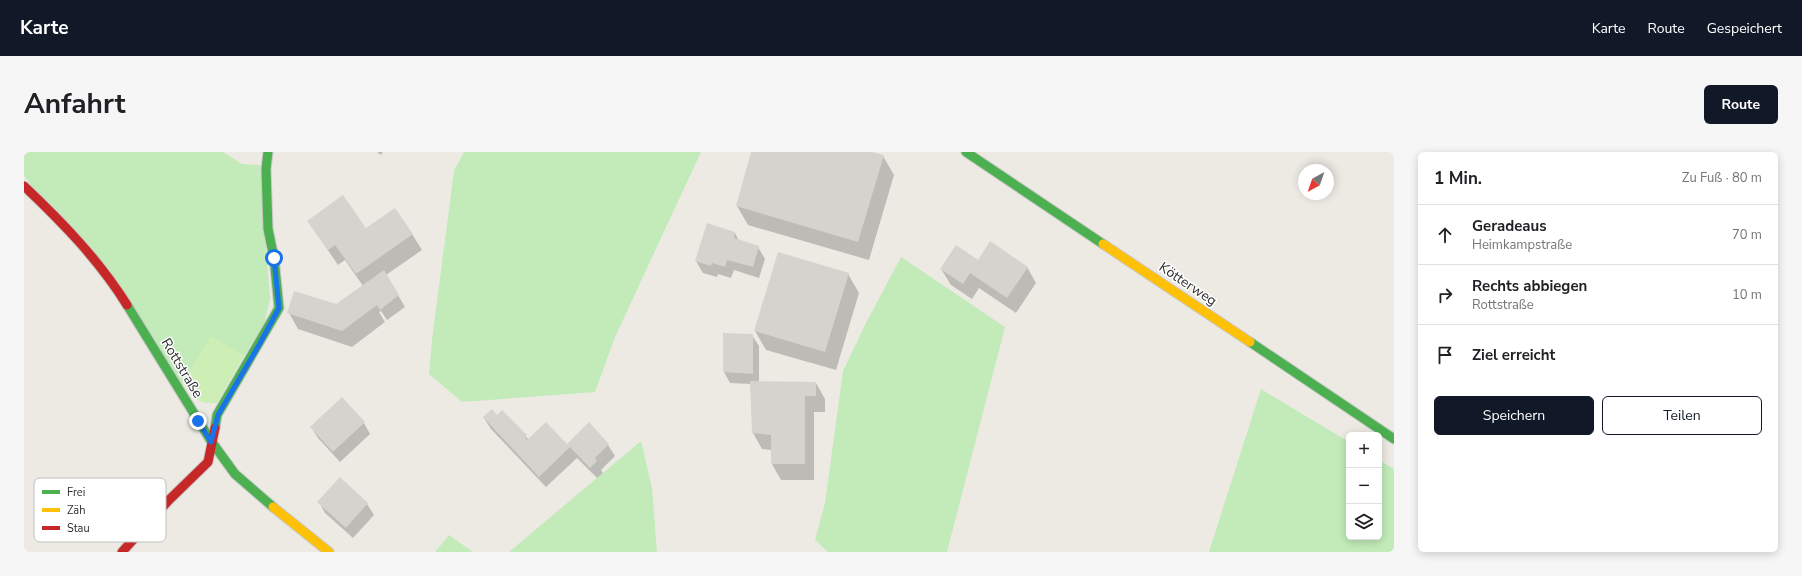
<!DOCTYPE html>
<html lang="de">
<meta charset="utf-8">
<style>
body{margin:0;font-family:"Nunito Sans",sans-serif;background:#f6f6f6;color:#202124}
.controls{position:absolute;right:12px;bottom:12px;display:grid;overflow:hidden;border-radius:6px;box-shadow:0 2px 10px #0003}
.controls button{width:36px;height:36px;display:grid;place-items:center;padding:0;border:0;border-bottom:1px solid #e0e0e0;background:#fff;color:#202124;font:20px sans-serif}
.compass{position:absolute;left:1274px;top:12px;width:36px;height:36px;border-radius:50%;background:#fff;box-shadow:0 2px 10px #0003;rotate:220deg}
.stop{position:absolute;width:12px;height:12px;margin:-9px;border:3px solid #1a73e8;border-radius:50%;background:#fff}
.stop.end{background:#1a73e8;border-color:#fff;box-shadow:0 1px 4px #0008}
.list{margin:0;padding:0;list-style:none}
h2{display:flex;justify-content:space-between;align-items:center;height:52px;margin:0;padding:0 16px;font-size:17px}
h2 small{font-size:13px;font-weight:400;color:#757577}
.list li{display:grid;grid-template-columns:26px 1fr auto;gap:12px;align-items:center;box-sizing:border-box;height:60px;padding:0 16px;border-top:1px solid #e0e0e0}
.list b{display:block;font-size:15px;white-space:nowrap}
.list p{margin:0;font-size:13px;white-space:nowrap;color:#757577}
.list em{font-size:13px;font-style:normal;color:#757577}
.actions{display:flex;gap:8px;padding:12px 16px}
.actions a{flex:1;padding:9px 0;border:1px solid #111827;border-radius:6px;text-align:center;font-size:14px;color:#111827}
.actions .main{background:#111827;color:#fff}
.icon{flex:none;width:22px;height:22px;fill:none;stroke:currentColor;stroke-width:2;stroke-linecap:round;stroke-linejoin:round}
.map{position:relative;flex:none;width:1370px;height:400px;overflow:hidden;border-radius:6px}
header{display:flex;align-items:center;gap:24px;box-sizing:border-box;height:56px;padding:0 20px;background:#111827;color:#fff}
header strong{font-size:19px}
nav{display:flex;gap:22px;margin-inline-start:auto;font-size:14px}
.intro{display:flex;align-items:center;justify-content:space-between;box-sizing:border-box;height:96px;padding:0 24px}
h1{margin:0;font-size:28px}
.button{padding:10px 18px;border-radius:6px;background:#111827;color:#fff;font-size:14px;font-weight:700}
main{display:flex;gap:24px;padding:0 24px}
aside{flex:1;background:#fff;border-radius:6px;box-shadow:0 2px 10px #0003}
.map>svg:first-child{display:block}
.green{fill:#c2ebb9}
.pitch{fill:#cdefb6}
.shadow{fill:#0003}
.building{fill:#d4d3ce}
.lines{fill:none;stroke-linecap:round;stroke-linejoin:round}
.fast-casing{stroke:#c9c8c8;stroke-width:11}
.slow-casing{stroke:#c9c8c8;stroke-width:11}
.jam-casing{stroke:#c9c8c8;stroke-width:11}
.fast{stroke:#4caf50;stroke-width:9}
.slow{stroke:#ffc107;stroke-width:9}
.jam{stroke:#c62828;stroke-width:9}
.route{stroke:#1a73e8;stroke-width:5}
.labels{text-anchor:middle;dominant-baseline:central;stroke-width:3;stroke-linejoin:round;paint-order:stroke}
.street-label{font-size:14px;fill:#2d2d2d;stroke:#fff}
.key{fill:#fff;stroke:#c0c0c0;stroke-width:1}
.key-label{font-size:11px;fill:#2d2d2d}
</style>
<header>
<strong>Karte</strong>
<nav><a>Karte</a><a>Route</a><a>Gespeichert</a></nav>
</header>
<div class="intro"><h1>Anfahrt</h1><a class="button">Route</a></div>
<main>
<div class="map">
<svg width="1370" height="400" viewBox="0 0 1370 400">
<rect width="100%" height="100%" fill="#eceae3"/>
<path class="green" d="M0,0H199L218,12L236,13L246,147L240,172L220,204L158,231L0,24Z
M440,0H677L591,185L571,240L438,250L405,222L408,188L430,19Z
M877,105L981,175L923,400H804L791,388L801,351L819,219L842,171Z
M1237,237L1325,290V385H1355V308L1370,317V400H1185Z
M617,289L628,336L633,400H485Z
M425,383L449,400H411Z"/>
<path class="pitch" d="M187,184L220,204L193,251C173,253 170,245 158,231Z"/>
<path class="shadow" d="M353,0H359L357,3Z
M728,0H845L859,4L870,23L845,108L724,73L713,54Z
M284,69L342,78L388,82L398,98L362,123L381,155L363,168L357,159L355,160L361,170L328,195L274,177L265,161L312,153L339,134L321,108L314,113Z
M711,81L715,89L734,95L741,107L735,126L710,118L707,126L694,122L693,125L679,121L672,109Z
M954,109L1003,115L1012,131L992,161L955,136L948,147L927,133L917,117Z
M824,122L835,141L812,218L742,198L731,179Z
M728,183L735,194V230L792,231L801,247V260H790V328H757L748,312V298L738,297L729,281L727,232L706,231L700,220Z
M478,259L505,288L543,293L565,272L584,293L591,304L577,318L579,321L573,326L553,306L522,335L467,277L460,266L473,264Z
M340,271L346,282L316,310L294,286L287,275Z
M295,350L343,352L350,363L329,386L301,361Z"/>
<path class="building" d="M727,0H848L860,3L834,90L712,54Z
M319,43L342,76L371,56L389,82L332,122L311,93L304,98L283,69Z
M683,71L711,80L710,86L735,94L729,115L703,108L701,115L688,111L687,114L671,109Z
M966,89L1004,115L983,146L946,121L939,132L916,117L932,93L954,108Z
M754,100L825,121L801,200L730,179Z
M360,118L375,143L356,158L353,153L318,179L263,161L270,139L312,152Z
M699,181L729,182V222L699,220Z
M726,229L792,230V244H781V312H747V283L728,281Z
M318,245L341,270L309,300L286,275Z
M468,257L473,263L478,258L503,283L501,285L503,288L522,270L543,292L565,270L585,292L571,306L573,309L566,316L546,295L515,325L459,265Z
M316,325L344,351L322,376L293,350Z"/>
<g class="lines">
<defs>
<path id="fast" d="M942,0L1079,92
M103,153L187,289L211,322L249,355
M1226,190L1370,287
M191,276L193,263L255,156L250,106L244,77L242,17L244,0"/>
<path id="slow" d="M1079,92L1226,190
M249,355L305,400"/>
<path id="jam" d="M0,34C38,70 75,108 103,153
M98,400L145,348L184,310L191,276"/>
</defs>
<use href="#fast" class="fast-casing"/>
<use href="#slow" class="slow-casing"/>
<use href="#jam" class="jam-casing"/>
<use href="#fast" class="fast"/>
<use href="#slow" class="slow"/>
<use href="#jam" class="jam"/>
</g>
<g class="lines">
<path class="route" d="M174,269L187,290L194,263L235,193L255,156L250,106"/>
</g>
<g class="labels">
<g class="street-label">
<text transform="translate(1164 132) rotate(34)">Kötterweg</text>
<text transform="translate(158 216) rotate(59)">Rottstraße</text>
</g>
</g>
<rect x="10" y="326" width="132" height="64" rx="6" class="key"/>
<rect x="18" y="338" width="18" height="4" fill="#4caf50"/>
<rect x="18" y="356" width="18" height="4" fill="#ffc107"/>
<rect x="18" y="374" width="18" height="4" fill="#c62828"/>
<g class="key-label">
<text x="43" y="344">Frei</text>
<text x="43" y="362">Zäh</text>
<text x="43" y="380">Stau</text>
</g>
</svg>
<div class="controls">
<button>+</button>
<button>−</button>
<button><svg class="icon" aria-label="layers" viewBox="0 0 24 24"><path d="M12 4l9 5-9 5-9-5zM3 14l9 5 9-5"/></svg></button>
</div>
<svg class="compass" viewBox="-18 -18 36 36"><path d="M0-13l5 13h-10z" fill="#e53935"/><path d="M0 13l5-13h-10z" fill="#757577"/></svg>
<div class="stop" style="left:250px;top:106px"></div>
<div class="stop end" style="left:174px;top:269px"></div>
</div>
<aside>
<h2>1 Min.<small>Zu Fuß · 80 m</small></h2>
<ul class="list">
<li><svg class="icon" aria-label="ahead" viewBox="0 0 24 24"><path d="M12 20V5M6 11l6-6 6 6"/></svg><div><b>Geradeaus</b><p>Heimkampstraße</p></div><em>70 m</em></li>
<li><svg class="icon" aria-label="right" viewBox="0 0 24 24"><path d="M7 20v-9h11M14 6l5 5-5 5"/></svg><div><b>Rechts abbiegen</b><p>Rottstraße</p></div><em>10 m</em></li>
<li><svg class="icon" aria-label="arrive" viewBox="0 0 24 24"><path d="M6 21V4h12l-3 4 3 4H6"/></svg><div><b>Ziel erreicht</b></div></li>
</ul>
<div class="actions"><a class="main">Speichern</a><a>Teilen</a></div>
</aside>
</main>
